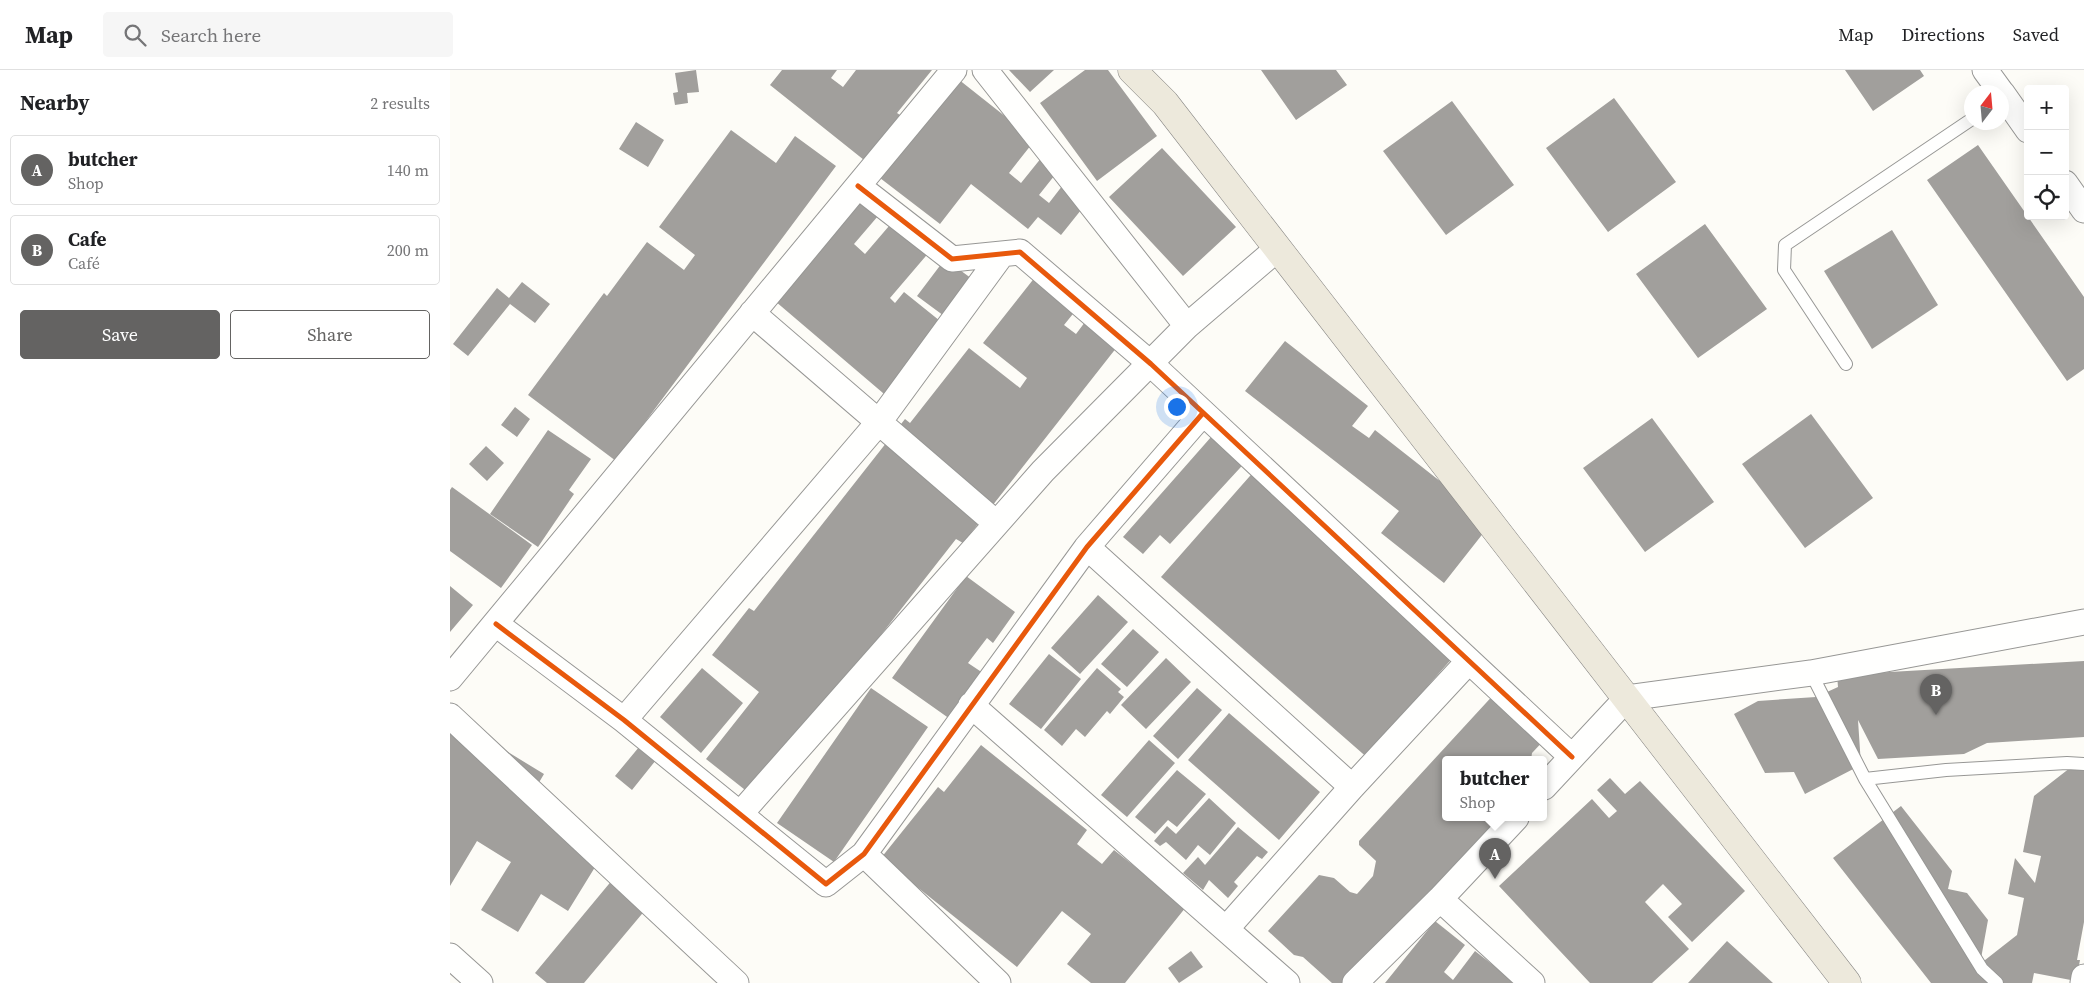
<!DOCTYPE html>
<meta charset="utf-8">
<style>
body{margin:0;font-family:"Source Serif 4",serif;background:#f6f6f6;color:#202124}
.controls{position:absolute;right:15px;top:15px;display:grid;overflow:hidden;border-radius:5px;box-shadow:0 5px 20px #0002}
.controls button{width:45px;height:45px;display:grid;place-items:center;padding:0;border:0;border-bottom:1px solid #e0e0e0;background:#fff;color:#202124;font:25px sans-serif}
.compass{position:absolute;left:1514px;top:15px;width:45px;height:45px;border-radius:50%;background:#fff;box-shadow:0 5px 20px #0002;rotate:16deg}
.you{position:absolute;left:726px;top:336px;width:18px;height:18px;margin:-12px;border:4px solid #fff;border-radius:50%;background:#1a73e8;box-shadow:0 0 0 8px #1a73e833}
.badge{display:grid;place-items:center;width:32px;height:32px;border-radius:50%;background:#646362;color:#fff;font-size:16px;font-weight:700}
.pin{position:absolute;translate:-50% -41px;filter:drop-shadow(0 1px 2px #0008)}
.pin::after{content:'';position:absolute;top:26px;width:18px;height:15px;background:inherit;clip-path:polygon(0 0,100% 0,50% 100%)}
.popup{position:absolute;left:992px;top:686px;width:105px;height:65px;box-sizing:border-box;display:grid;place-content:center;border-radius:5px;background:#fff;filter:drop-shadow(0 1px 4px #0005);font-size:16px;white-space:nowrap;color:#757577}
.popup b{font-size:19px;color:#202124}
.popup::after{content:'';position:absolute;left:50%;top:100%;margin-left:-10px;border:10px solid transparent;border-top-color:#fff}
.list{margin:0;padding:0;list-style:none}
h2{display:flex;justify-content:space-between;align-items:center;height:65px;margin:0;padding:0 20px;font-size:21px}
h2 small{font-size:16px;font-weight:400;color:#757577}
.list li{display:grid;grid-template-columns:32px 1fr auto;gap:15px;align-items:center;box-sizing:border-box;height:70px;margin:0 10px 10px;padding:0 10px;border:1px solid #e0e0e0;border-radius:5px}
.list b{display:block;font-size:19px;white-space:nowrap}
.list p{margin:0;font-size:16px;white-space:nowrap;color:#757577}
.list em{font-size:16px;font-style:normal;color:#757577}
.actions{display:flex;gap:10px;padding:15px 20px}
.actions a{flex:1;padding:11px 0;border:1px solid #646362;border-radius:5px;text-align:center;font-size:18px;color:#646362}
.actions .main{background:#646362;color:#fff}
.icon{flex:none;width:28px;height:28px;fill:none;stroke:currentColor;stroke-width:2;stroke-linecap:round;stroke-linejoin:round}
.map{position:relative;flex:none;width:1634px;height:913px;overflow:hidden}
header{display:flex;align-items:center;gap:30px;box-sizing:border-box;height:70px;padding:0 25px;background:#fff;border-bottom:1px solid #e0e0e0}
header strong{font-size:24px}
nav{display:flex;gap:28px;margin-inline-start:auto;font-size:18px}
.search{width:350px;height:45px;background:#f6f6f6;display:flex;align-items:center;gap:12px;box-sizing:border-box;padding:0 18px;border-radius:5px;color:#757577;font-size:19px}
main{display:flex}
aside{flex:1;background:#fff}
.map>svg:first-child{display:block}
.building{fill:#a19f9c}
.lines{fill:none;stroke-linecap:round;stroke-linejoin:round}
.lane-casing{stroke:#979795;stroke-width:14}
.street-casing{stroke:#979795;stroke-width:27}
.primary-casing{stroke:#858482;stroke-width:29}
.lane{stroke:#fffffe;stroke-width:12}
.street{stroke:#fffffe;stroke-width:25}
.primary{stroke:#ede9dc;stroke-width:28}
.cycleway-casing{stroke:#fff;stroke-width:8}
.cycleway{stroke:#e8590c;stroke-width:5}
</style>
<header>
<strong>Map</strong>
<div class="search"><svg class="icon" aria-label="search" viewBox="0 0 24 24"><circle cx="10" cy="10" r="6"/><path d="M15 15l6 6"/></svg>Search here</div>
<nav><a>Map</a><a>Directions</a><a>Saved</a></nav>
</header>
<main>
<aside>
<h2>Nearby<small>2 results</small></h2>
<ul class="list">
<li><span class="badge">A</span><div><b>butcher</b><p>Shop</p></div><em>140 m</em></li>
<li><span class="badge">B</span><div><b>Cafe</b><p>Café</p></div><em>200 m</em></li>
</ul>
<div class="actions"><a class="main">Save</a><a>Share</a></div>
</aside>
<div class="map">
<svg width="1634" height="913" viewBox="0 0 1634 913">
<rect width="100%" height="100%" fill="#fdfcf7"/>
<path class="building" d="M246,0L249,22L237,23L238,33L225,35L223,23L228,22L225,3Z
M332,0H387L381,8L393,17L406,0H482L447,43L450,45L414,90L320,15Z
M559,0H604L580,22Z
M635,0H658L707,66L647,111L590,33Z
M811,0H886L897,15L846,50Z
M1395,0H1470L1474,6L1423,41Z
M508,9L585,70L559,103L571,113L600,77L616,91L589,125L599,133L616,111L639,130L611,165L588,147L578,159L521,114L490,154L430,108Z
M1164,28L1226,112L1158,162L1096,78Z
M1002,31L1064,115L996,165L933,81Z
M186,52L214,70L198,97L169,79Z
M281,60L326,93L345,66L386,96L166,391L78,325L154,223L157,226L197,172L234,200L245,185L209,157Z
M1528,75L1634,227V299L1617,311L1477,110Z
M712,78L786,157L733,206L659,127Z
M414,122L434,139L404,174L415,184L445,149L481,180L440,228L445,233L454,222L500,259L440,329L325,231Z
M1255,154L1317,239L1248,288L1186,204Z
M1442,160L1488,235L1422,279L1374,201Z
M495,189L533,217L505,254L467,226Z
M597,192L639,224L614,255L626,264L635,252L667,277L513,473L506,469L304,727L256,689L309,622L262,585L299,538L304,541L455,349L460,353L519,278L570,318L577,308L533,273Z
M72,212L100,234L85,253L60,234L18,286L3,274L47,218L59,228Z
M835,271L918,336L902,356L919,368L925,360L1042,452L994,513L931,463L949,441L795,321Z
M65,337L80,349L67,367L51,355Z
M1361,344L1423,428L1355,478L1292,394Z
M1202,348L1264,432L1195,482L1133,398Z
M769,358L801,386L720,474L710,465L693,484L673,467Z
M98,360L141,389L119,420L124,424L88,477L40,444Z
M36,376L54,393L37,411L19,394Z
M814,390L915,482L901,498L1005,585L969,626L920,690L711,507Z
M2,417L82,475L51,518L0,481V420Z
M516,506L565,542L543,573L537,568L518,593L533,603L500,649L442,608Z
M0,516L23,535L0,562Z
M648,525L678,552L630,604L601,578Z
M683,559L709,582L677,617L651,594Z
M599,584L631,609L591,659L559,634Z
M716,588L741,612L696,659L671,635Z
M1634,591V667L1537,673L1514,684L1428,689L1408,650L1411,695L1355,724L1344,702L1315,703L1284,644L1308,631L1366,627L1388,617L1387,605Z
M252,598L293,633L251,683L210,647Z
M647,598L671,619L668,622L674,627L660,644L657,641L635,667L626,659L612,676L594,660Z
M421,618L478,657L384,792L327,753Z
M747,618L772,640L728,689L703,666Z
M1047,621L1097,667L1082,683L1081,690H996V748H1055L916,913H882L853,887L844,885L818,861L869,805L884,808L900,822L907,824L923,806L926,791L909,775V771Z
M779,643L870,722L829,770L738,690Z
M7,651L94,704L81,726L151,769L142,784L150,789L118,841L91,824L68,862L31,840L61,792L27,771L0,816V662Z
M699,670L725,693L677,747L651,725Z
M194,671L210,685L182,720L165,706Z
M531,675L637,760L627,774L652,794L664,780L736,837L675,913H641L617,894L641,864L612,841L567,897L431,788L488,717L494,722Z
M1634,687V852L1627,890H1630L1626,911L1584,903L1582,913H1481L1383,788L1451,736L1502,801L1498,819L1517,823L1538,850L1530,894L1567,865L1574,828L1558,824L1565,788L1585,813L1591,786L1573,782L1584,726Z
M727,700L756,724L727,757L718,750L705,764L685,747Z
M1160,708L1175,724L1190,711L1295,821L1242,872L1218,847L1232,834L1213,814L1195,832L1239,879L1202,913H1140L1049,816L1142,729L1159,748L1167,741L1147,720Z
M759,728L786,753L760,785L748,775L736,790L716,772L710,776L704,771L717,756L726,764Z
M788,757L818,782L812,789L807,786L784,812L788,816L778,828L759,810L753,820L733,803L748,787L755,795Z
M173,797L207,826L134,913H97L85,903Z
M985,851L1015,875L994,902L1003,910L1025,881L1066,913H935Z
M1277,871L1323,913H1238Z
M741,881L753,897L729,913L718,898Z"/>
<g class="lines">
<defs>
<path id="lane" d="M1396,294L1334,200L1335,175L1522,49
M1361,603L1415,709L1532,899L1547,913
M1415,709L1496,700L1617,693L1634,694"/>
<path id="street" d="M535,0L737,256
M1535,0L1551,22
M1552,23L1578,60
M1615,113L1634,140
M408,116L502,189L570,182L701,294L1122,687
M302,243L546,453
M637,477L902,717
M46,554L174,650L376,814L414,784L637,477L753,343
M0,608L504,0
M521,635L837,913
M0,646L286,913
M174,650L429,352L552,184
M1094,717L1177,628L1361,603L1634,552
M291,743L593,401L737,256L827,179
M414,784L548,913
M990,829L1082,913
M776,859L902,717L1018,592
M0,886L30,913
M905,913L990,829L1066,748
M1633,913L1634,907"/>
<path id="primary" d="M682,0L715,33L1397,913"/>
</defs>
<use href="#lane" class="lane-casing"/>
<use href="#street" class="street-casing"/>
<use href="#primary" class="primary-casing"/>
<use href="#lane" class="lane"/>
<use href="#street" class="street"/>
<use href="#primary" class="primary"/>
<defs>
<path id="cycleway" d="M408,116L502,189L570,182L701,294L1122,687
M46,554L174,650L376,814L414,784L637,477L753,343"/>
</defs>
<use href="#cycleway" class="cycleway-casing"/>
<use href="#cycleway" class="cycleway"/>
</g>
</svg>
<div class="controls">
<button>+</button>
<button>−</button>
<button><svg class="icon" aria-label="locate" viewBox="0 0 24 24"><circle cx="12" cy="12" r="6"/><path d="M12 2v4M12 18v4M2 12h4M18 12h4"/></svg></button>
</div>
<svg class="compass" viewBox="-18 -18 36 36"><path d="M0-13l5 13h-10z" fill="#e53935"/><path d="M0 13l5-13h-10z" fill="#757577"/></svg>
<div class="you"></div>
<div class="pin badge" style="left:1045px;top:809px">A</div>
<div class="popup"><b>butcher</b>Shop</div>
<div class="pin badge" style="left:1486px;top:645px">B</div>
</div>
</main>
